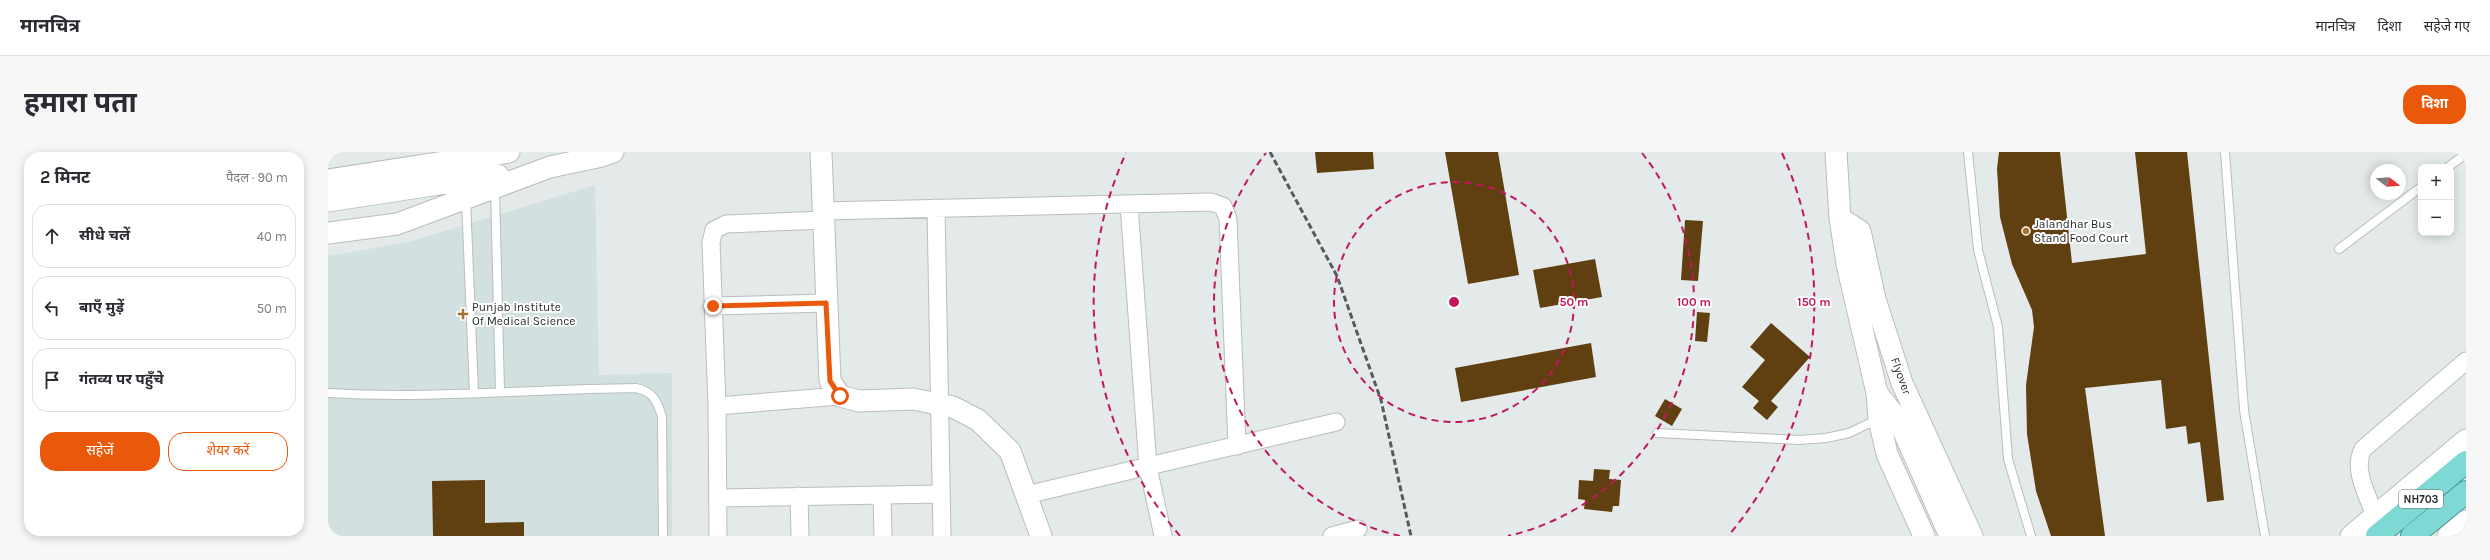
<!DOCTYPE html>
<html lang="hi">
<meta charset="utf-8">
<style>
body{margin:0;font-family:Karla,"Noto Sans Devanagari",sans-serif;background:#f7f7f7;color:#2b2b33}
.controls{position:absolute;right:12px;top:12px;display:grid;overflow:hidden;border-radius:8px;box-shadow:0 2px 10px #0003}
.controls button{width:36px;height:36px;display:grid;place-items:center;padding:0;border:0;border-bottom:1px solid #e1e1e2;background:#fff;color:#2b2b33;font:20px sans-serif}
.compass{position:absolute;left:2042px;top:12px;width:36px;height:36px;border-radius:50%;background:#fff;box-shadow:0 2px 10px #0003;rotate:107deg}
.stop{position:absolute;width:12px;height:12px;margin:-9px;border:3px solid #ea580c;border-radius:50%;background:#fff}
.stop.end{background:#ea580c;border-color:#fff;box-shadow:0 1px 4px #0008}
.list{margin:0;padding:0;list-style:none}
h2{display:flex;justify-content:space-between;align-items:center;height:52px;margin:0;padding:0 16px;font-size:17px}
h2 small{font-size:13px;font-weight:400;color:#7c7c81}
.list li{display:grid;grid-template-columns:26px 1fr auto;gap:12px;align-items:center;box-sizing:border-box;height:64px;margin:0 8px 8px;padding:0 8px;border:1px solid #e1e1e2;border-radius:16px}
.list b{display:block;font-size:15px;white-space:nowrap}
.list em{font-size:13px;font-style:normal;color:#7c7c81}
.actions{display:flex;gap:8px;padding:12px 16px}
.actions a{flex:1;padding:9px 0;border:1px solid #ea580c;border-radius:16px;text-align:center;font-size:14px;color:#ea580c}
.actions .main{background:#ea580c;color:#fff}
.icon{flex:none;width:22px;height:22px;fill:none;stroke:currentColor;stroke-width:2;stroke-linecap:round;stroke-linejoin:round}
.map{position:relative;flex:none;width:2138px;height:384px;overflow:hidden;border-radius:16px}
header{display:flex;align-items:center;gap:24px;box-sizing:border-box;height:56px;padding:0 20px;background:#fff;border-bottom:1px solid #e1e1e2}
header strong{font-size:19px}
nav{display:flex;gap:22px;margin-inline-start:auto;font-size:14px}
.intro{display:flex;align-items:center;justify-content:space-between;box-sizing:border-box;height:96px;padding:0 24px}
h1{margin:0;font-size:28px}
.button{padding:10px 18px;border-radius:16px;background:#ea580c;color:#fff;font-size:14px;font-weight:700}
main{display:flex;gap:24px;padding:0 24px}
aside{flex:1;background:#fff;border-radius:16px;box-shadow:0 2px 10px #0003}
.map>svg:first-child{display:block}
.built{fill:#d2e1e0}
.building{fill:#603f10}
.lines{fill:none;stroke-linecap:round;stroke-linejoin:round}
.service-casing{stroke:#b8bebd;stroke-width:10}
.minor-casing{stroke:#b8bebd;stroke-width:19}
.tertiary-casing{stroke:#b8bebd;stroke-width:23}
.trunk-casing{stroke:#4a9592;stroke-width:24}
.service{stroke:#fff;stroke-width:8}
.minor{stroke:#fff;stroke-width:17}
.tertiary{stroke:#fff;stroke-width:21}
.trunk{stroke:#7ed8d4;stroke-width:22}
.rail{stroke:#585b5b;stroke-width:3;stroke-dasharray:6 3;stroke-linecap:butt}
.route{stroke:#ea580c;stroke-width:5}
.ring{fill:none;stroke:#c2185b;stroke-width:2;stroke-dasharray:7 5}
.poi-dot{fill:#a6722b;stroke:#fff;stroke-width:1.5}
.labels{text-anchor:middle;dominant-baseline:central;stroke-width:4;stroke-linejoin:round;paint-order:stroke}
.shield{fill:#fff;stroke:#686b6a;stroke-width:1}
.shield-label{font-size:11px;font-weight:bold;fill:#282b2a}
.poi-label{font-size:12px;fill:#282b2a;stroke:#fff;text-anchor:start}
.street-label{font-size:12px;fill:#282b2a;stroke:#fff}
.centre{fill:#c2185b;stroke:#fff;stroke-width:2}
.ring-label{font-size:12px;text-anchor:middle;font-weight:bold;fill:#c2185b;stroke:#fff;stroke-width:4;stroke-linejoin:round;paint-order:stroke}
</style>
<header>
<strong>मानचित्र</strong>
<nav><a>मानचित्र</a><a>दिशा</a><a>सहेजे गए</a></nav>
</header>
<div class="intro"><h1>हमारा पता</h1><a class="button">दिशा</a></div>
<main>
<aside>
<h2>2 मिनट<small>पैदल · 90 m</small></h2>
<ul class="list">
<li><svg class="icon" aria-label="ahead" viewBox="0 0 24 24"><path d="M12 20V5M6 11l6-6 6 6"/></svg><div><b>सीधे चलें</b></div><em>40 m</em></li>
<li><svg class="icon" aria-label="left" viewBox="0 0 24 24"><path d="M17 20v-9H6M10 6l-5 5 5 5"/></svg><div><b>बाएँ मुड़ें</b></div><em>50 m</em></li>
<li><svg class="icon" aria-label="arrive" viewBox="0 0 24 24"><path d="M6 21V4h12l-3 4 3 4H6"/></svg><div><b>गंतव्य पर पहुँचे</b></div></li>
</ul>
<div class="actions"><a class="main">सहेजें</a><a>शेयर करें</a></div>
</aside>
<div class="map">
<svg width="2138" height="384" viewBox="0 0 2138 384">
<rect width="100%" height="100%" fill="#e4eaea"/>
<path class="built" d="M267,33L271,223L344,221V384H0V104L81,90Z"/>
<path class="building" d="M987,0H1045L1046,17L989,21Z
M1117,0H1170L1191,123L1140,132Z
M1671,0H1732L1744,111L1818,102L1807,0H1859L1896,348L1879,350L1872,290L1860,292L1858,274L1838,277L1833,228L1757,236L1777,384H1723L1708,339L1699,282L1698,233L1706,175L1704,158L1684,112L1672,65L1669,17Z
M1357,68L1375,69L1370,129L1353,128Z
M1267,107L1274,145L1212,156L1205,118Z
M1369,160L1382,161L1379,190L1367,189Z
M1443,171L1482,205L1443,249L1450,255L1439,268L1425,256L1431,249L1414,235L1437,208L1422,195Z
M1263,191L1268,225L1133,250L1127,216Z
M1337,247L1354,257L1344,274L1327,264Z
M1266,317L1282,318L1281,327L1293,328L1291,354H1285L1284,360L1256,357L1257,348L1250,347L1251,328L1265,329Z
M157,328V371L196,370V384H105L104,329Z"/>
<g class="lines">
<defs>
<path id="service" d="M1640,0L1650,98L1670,175L1680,307L1703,384
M1897,0L1916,258L1937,384
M2120,15L2138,2
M167,37L172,239
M138,48L146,241
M2011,97L2093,35
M0,241C102,247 205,237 308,236C325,240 329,248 334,265L335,384
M1329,281L1472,288L1498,286L1521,281L1550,267"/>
<path id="minor" d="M801,52L820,315L835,384
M608,56L614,384
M495,59L883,50L895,54L900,67L909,294
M385,154L498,151
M389,254L512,244
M554,343L555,384
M698,343L1008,270
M471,344L472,384
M390,346L612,342
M2047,364C2040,344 2024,317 2035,297L2138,209
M390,384L389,254L383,90L386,78L398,72L496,68
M1004,384L1030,377"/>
<path id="tertiary" d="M493,0L502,229L512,244L531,249L585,247L625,255L650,268L682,299L713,384
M1508,0L1512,66L1519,112L1549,241L1551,267L1559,302L1596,384
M0,28L181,0
M0,49L170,23
M1512,66L1532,79L1547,147L1574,231L1644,384
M0,81L69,72L222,15L274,4L285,0
M1549,241L1571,269L1622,384
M2023,384L2138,288
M2120,384L2138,369"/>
<path id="trunk" d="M2049,384L2138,310
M2084,384L2138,340"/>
</defs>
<use href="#service" class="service-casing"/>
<use href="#minor" class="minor-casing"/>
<use href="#tertiary" class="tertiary-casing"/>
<use href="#trunk" class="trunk-casing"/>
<use href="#service" class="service"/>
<use href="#minor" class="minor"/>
<use href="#tertiary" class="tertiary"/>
<use href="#trunk" class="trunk"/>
<path class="rail" d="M942,0L1009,124L1053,248L1083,384"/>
</g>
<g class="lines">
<path class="route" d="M385,154L498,151L502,229L512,244"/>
</g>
<g class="ring">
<circle cx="1126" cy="150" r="120"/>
<path d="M1072 384A240 240 0 0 1 938 1M1314 1A240 240 0 0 1 1180 384"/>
<path d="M852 384A360 360 0 0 1 798 1M1454 1A360 360 0 0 1 1400 384"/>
</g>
<g class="poi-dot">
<circle cx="1698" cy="79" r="4"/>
<path d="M133 156h4v4h4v4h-4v4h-4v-4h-4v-4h4z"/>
</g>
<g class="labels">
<rect class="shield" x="2071" y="338" width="44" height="18" rx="3"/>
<g class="shield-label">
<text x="2093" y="347">NH703</text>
</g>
<g class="poi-label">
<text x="1706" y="72">Jalandhar Bus<tspan x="1706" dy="14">Stand Food Court</tspan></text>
<text x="144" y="155">Punjab Institute<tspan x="144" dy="14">Of Medical Science</tspan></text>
</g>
<g class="street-label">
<text transform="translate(1573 224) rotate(70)">Flyover</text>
</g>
</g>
<circle cx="1126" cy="150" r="6" class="centre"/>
<g class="ring-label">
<text x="1246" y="154">50 m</text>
<text x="1366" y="154">100 m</text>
<text x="1486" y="154">150 m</text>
</g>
</svg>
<div class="controls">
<button>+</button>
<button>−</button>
</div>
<svg class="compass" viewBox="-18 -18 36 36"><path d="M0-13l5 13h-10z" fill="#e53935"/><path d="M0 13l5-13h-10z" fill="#7c7c81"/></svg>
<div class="stop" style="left:512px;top:244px"></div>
<div class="stop end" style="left:385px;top:154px"></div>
</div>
</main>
